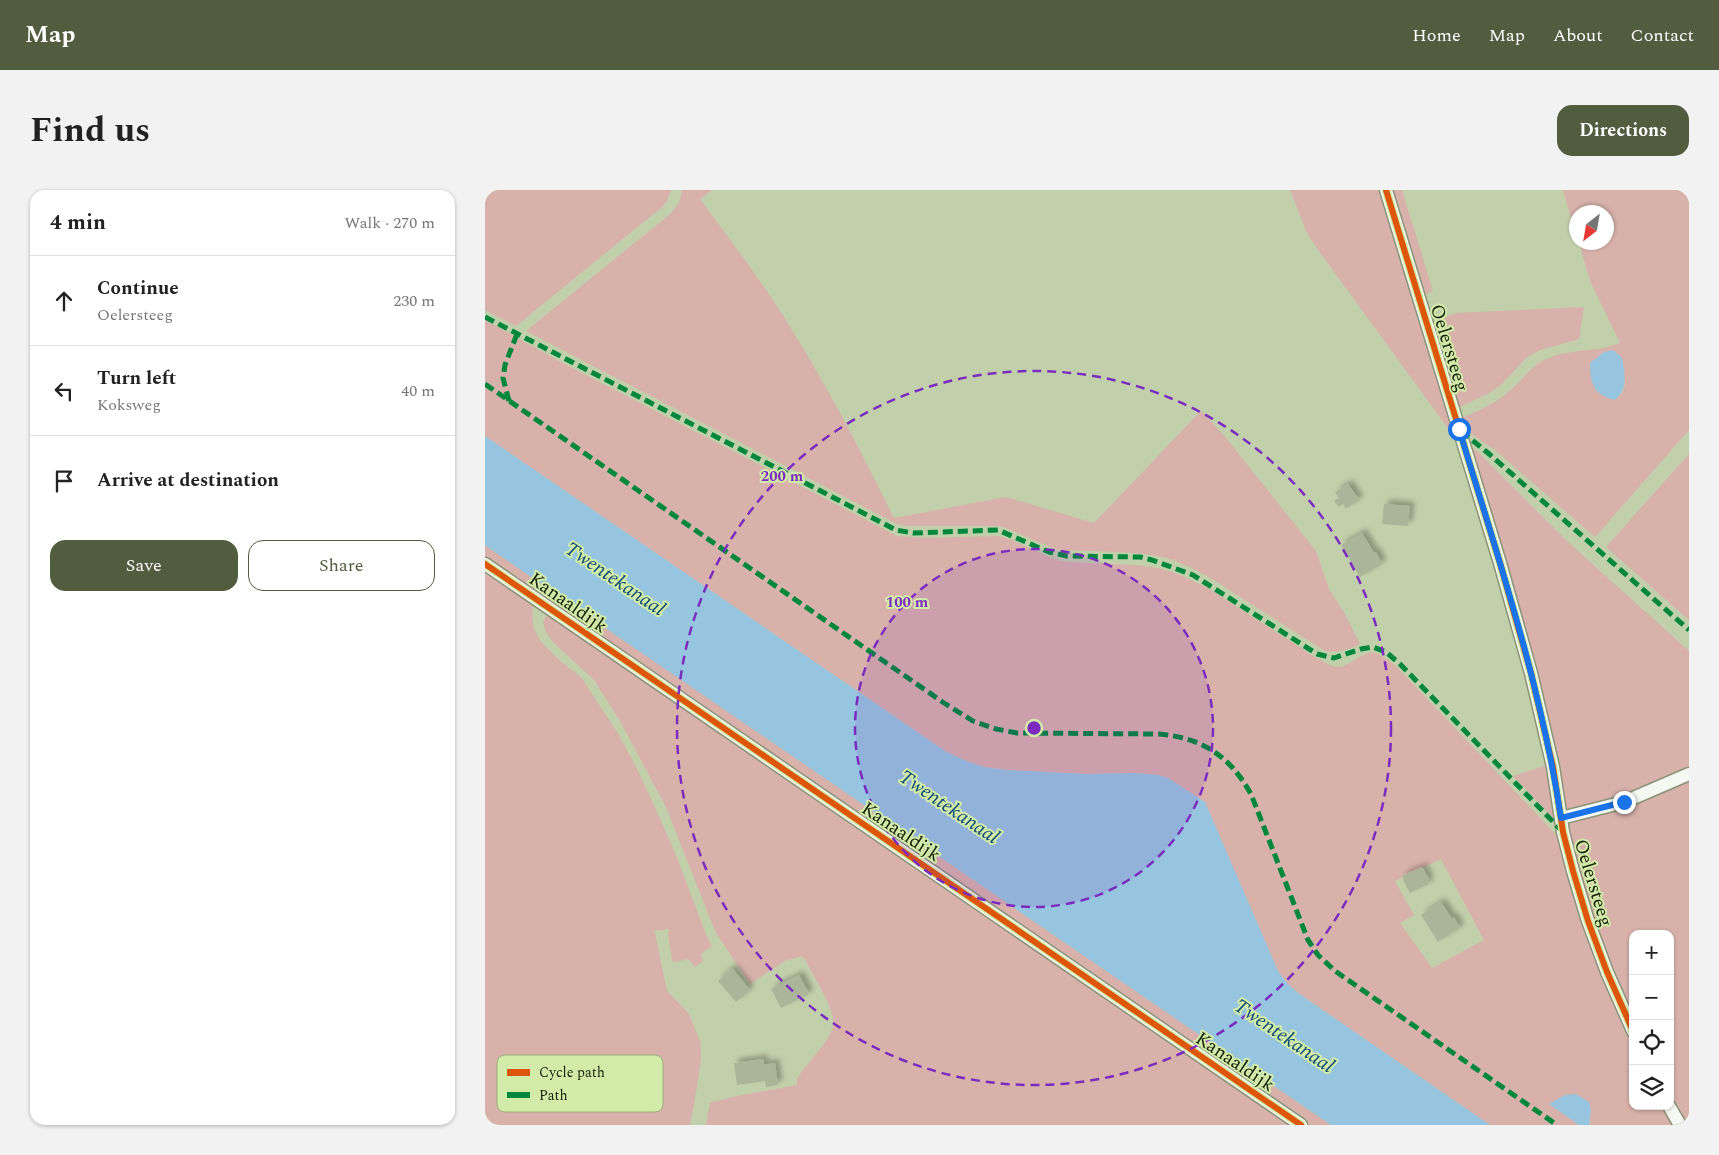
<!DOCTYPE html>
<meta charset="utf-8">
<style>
body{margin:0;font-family:Spectral,serif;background:#f2f2f2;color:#222}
.controls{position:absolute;right:15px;bottom:15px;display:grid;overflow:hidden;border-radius:10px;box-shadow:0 1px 4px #0004}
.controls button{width:45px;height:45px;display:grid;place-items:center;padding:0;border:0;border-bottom:1px solid #e0e0e0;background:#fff;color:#222;font:25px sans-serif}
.compass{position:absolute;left:1084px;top:15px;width:45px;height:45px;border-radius:50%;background:#fff;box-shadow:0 1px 4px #0004;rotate:211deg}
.stop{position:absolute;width:15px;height:15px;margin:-11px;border:4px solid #1a73e8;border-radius:50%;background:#fff}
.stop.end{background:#1a73e8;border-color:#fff;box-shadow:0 1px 5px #0008}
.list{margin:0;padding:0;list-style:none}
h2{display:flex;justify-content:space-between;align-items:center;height:65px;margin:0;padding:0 20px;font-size:21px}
h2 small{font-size:16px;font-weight:400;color:#767676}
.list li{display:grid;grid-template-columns:32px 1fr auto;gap:15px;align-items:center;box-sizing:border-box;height:90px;padding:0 20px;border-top:1px solid #e0e0e0}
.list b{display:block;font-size:19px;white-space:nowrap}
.list p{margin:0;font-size:16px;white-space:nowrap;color:#767676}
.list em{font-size:16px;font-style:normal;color:#767676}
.actions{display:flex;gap:10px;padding:15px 20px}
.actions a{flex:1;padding:11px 0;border:1px solid #525c3f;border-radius:15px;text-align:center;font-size:18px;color:#525c3f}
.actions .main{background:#525c3f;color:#fff}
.icon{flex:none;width:28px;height:28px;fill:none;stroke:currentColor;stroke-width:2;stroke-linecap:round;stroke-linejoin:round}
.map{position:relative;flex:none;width:1204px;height:935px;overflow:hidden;border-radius:15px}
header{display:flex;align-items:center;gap:30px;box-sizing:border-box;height:70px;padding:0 25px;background:#525c3f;color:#fff}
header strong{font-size:24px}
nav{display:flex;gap:28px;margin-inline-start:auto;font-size:18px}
.intro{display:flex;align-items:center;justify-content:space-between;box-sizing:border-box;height:120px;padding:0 30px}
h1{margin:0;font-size:35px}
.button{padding:12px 22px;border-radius:15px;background:#525c3f;color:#fff;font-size:18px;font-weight:700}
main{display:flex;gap:30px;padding:0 30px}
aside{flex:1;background:#fff;border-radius:15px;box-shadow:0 1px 4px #0004}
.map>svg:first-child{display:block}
.green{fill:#d7b1aa;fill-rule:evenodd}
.water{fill:#97c5df}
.building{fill:#abb599;filter:url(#shadow)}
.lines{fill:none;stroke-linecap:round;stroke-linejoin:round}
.minor-casing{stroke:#899477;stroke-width:15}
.minor{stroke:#f6f8f2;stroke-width:12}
.quiet{stroke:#00873e;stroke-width:5;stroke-dasharray:10 5;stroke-linecap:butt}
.cycleway-casing{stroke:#d2eba9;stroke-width:9}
.cycleway{stroke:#dd560c;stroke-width:6}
.route{stroke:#1a73e8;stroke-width:6}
.ring{fill:none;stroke:#7b2cbf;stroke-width:2.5;stroke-dasharray:9 6}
.labels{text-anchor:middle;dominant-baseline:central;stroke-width:4;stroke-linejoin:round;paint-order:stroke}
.street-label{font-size:19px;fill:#151e05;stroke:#d2eba9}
.water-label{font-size:20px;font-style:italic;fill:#0e4a74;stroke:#d2eba9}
.key{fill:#d2eba9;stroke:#99ae78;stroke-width:1}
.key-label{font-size:14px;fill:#151e05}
.centre{fill:#7b2cbf;stroke:#d2eba9;stroke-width:2.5}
.ring-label{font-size:15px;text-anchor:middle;font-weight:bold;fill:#7b2cbf;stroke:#d2eba9;stroke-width:4;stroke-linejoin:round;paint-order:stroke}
</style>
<header>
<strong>Map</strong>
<nav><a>Home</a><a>Map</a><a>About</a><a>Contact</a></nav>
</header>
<div class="intro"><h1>Find us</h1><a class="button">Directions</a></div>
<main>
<aside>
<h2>4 min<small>Walk · 270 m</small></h2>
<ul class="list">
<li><svg class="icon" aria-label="ahead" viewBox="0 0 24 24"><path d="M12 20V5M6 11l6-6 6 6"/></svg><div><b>Continue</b><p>Oelersteeg</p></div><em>230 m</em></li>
<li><svg class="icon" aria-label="left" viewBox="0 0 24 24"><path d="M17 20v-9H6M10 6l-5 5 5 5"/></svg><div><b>Turn left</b><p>Koksweg</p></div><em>40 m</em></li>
<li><svg class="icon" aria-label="arrive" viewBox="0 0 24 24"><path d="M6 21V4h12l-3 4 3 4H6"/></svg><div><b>Arrive at destination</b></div></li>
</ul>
<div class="actions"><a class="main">Save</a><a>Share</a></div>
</aside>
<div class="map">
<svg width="1204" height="935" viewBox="0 0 1204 935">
<defs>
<filter id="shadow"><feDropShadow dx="4.5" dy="-4.5" stdDeviation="2.5" flood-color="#0004"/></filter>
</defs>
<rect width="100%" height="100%" fill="#c2cfab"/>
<path class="green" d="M0,0H186L182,11L177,17L31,136L0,120Z
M197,0H227L215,9C244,48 273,87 299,127C340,192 375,259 409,328L521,307L609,333L716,221L737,243L831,361L844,399L859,422L875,454C862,460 854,463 840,461L724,387C711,380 699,374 685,369C654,360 608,362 575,360C554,354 536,343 515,336H421L412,334L41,141L184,25C192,17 196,11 197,0Z
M805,0H896L973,252L831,57L821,41Z
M907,0H917L948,101L939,105Z
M1078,0H1204V240L1110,347L1009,259L980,240L976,228C994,221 1011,213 1026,200C1037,191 1044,179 1057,171C1074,162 1094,161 1113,159C1120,158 1128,155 1135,153L1105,91L1094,53L1122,52V22H1092L1091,45ZM1119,162L1137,168L1140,195L1136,205L1105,173Z
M1099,117L1094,149L1055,160L1041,168L1017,194L1004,203L973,218L948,132L971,123Z
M0,130L72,170L412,346L441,348L513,346L527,350L564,367L581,372L651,375L673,378L693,384L723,398L833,469C839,471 845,476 851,477C855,477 859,476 863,474C888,459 886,458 911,476L1075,649L1136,826L1148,852V916H1179L1190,935H1104L1106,931L1064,914L1094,935H1005L813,803L801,792L793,781L719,612L683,588L673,585L650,583L601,584L522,580L499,577L481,571L460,561L0,246ZM956,669L999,750L947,778L915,733L929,725L910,691Z
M984,255L995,264L1084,353L1204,461V578L1144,604L1080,623Z
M1204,264V430L1121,357Z
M0,355L846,935H824L804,922L0,368Z
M0,381L48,414L47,424L49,439L56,452L75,471L96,487L134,545L151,577L169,615L191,665L222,747L227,756L216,764L218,771L210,777L203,769L190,772L187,770L183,745L184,739L168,741L170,743L182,801L204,824L215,851L216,864L214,885L205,935H0Z
M66,425L807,935H221L225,913L247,907L312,895V889L315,884C326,869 339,857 347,840C355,823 327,786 320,769L316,766L300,771L265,794L230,741L181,617L135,531L109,490L68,452L61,442L58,432L61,426Z
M1060,576L1071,631L1028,586Z
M1204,589V935H1201L1185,909V744H1148V829C1119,767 1097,697 1081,631Z"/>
<path class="water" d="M1128,160L1137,168C1140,184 1143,199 1130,210C1109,205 1105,194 1105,173L1119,162Z
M0,246L460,561L481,571L499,577L522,580L601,584L650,583L673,585L683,588L720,612L793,781L801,792L813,803L1005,935H846L43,385L0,355Z
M1091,904L1104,912L1106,920L1104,935H1094L1064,914L1080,905Z"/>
<path class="building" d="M863,294L874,310L861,319L858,314L854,317L849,311L854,308L850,302Z
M899,314L925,316L923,336L897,334Z
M877,343L889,363L891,362L897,374L875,387L856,355Z
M937,677L944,689L942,690L944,694L925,703L918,690H919L917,686Z
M956,712L967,729L969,727L975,738L953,752L936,725Z
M247,778L265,800L251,812L233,791Z
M314,785L324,804L296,818L286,799Z
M278,869L279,875L290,873L293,895L281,897L280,891L252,895L249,873Z"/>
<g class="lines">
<defs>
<path id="minor" d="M901,0L1015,373L1046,483L1068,577L1078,642L1088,681L1103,731L1122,782L1148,841
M0,374L816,935
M1076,628L1139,612L1204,584
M1184,916L1195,935"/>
</defs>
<use href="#minor" class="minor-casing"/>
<use href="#minor" class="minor"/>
<path class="quiet" d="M0,127L411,340L428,343L513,340L564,362L582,366L655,367L667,370L708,385L832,464L849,468L876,459L888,457L901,462L915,474L1078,642
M0,194L459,513L488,531L511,539L532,543L674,544C717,548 744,565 766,604L823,750L833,765L850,781L1072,935
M24,211L18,188L20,175L32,144
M976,241L1003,263L1204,440"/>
<defs>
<path id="cycleway" d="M901,0L1015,373L1046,483L1068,577L1078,642L1088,681L1103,731L1122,782L1148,841
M0,374L816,935"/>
</defs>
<use href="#cycleway" class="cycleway-casing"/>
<use href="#cycleway" class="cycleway"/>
</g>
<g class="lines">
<path class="route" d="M974,239C1013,367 1056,495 1076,628L1139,612"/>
</g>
<circle cx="549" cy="538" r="179" fill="#7b2cbf" fill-opacity=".12"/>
<g class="ring">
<circle cx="549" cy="538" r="179"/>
<circle cx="549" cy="538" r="357"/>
</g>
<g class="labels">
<g class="street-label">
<text transform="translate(964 158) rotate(73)">Oelersteeg</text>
<text transform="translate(83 413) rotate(35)">Kanaaldijk</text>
<text transform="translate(416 642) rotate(34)">Kanaaldijk</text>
<text transform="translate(1108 693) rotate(73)">Oelersteeg</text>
<text transform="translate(750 872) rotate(34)">Kanaaldijk</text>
</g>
<g class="water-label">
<text transform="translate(130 389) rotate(34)">Twentekanaal</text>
<text transform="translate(464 617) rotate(34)">Twentekanaal</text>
<text transform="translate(799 846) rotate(34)">Twentekanaal</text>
</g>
</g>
<rect x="12" y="865" width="166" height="57" rx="8" class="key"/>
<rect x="22" y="879" width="23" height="7" fill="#dd560c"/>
<rect x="22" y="902" width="23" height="6" fill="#00873e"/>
<g class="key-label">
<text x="54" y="887">Cycle path</text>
<text x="54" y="910">Path</text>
</g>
<circle cx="549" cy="538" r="8" class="centre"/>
<g class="ring-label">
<text x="297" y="291">200 m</text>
<text x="422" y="417">100 m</text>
</g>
</svg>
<div class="controls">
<button>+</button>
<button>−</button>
<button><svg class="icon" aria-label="locate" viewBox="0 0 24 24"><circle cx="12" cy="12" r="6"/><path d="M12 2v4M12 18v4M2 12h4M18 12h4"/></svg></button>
<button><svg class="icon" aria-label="layers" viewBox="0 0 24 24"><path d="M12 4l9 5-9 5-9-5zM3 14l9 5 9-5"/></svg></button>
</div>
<svg class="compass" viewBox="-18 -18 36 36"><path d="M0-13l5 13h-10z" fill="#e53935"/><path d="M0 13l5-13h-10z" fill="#767676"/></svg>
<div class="stop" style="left:974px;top:239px"></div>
<div class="stop end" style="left:1139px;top:612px"></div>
</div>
</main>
